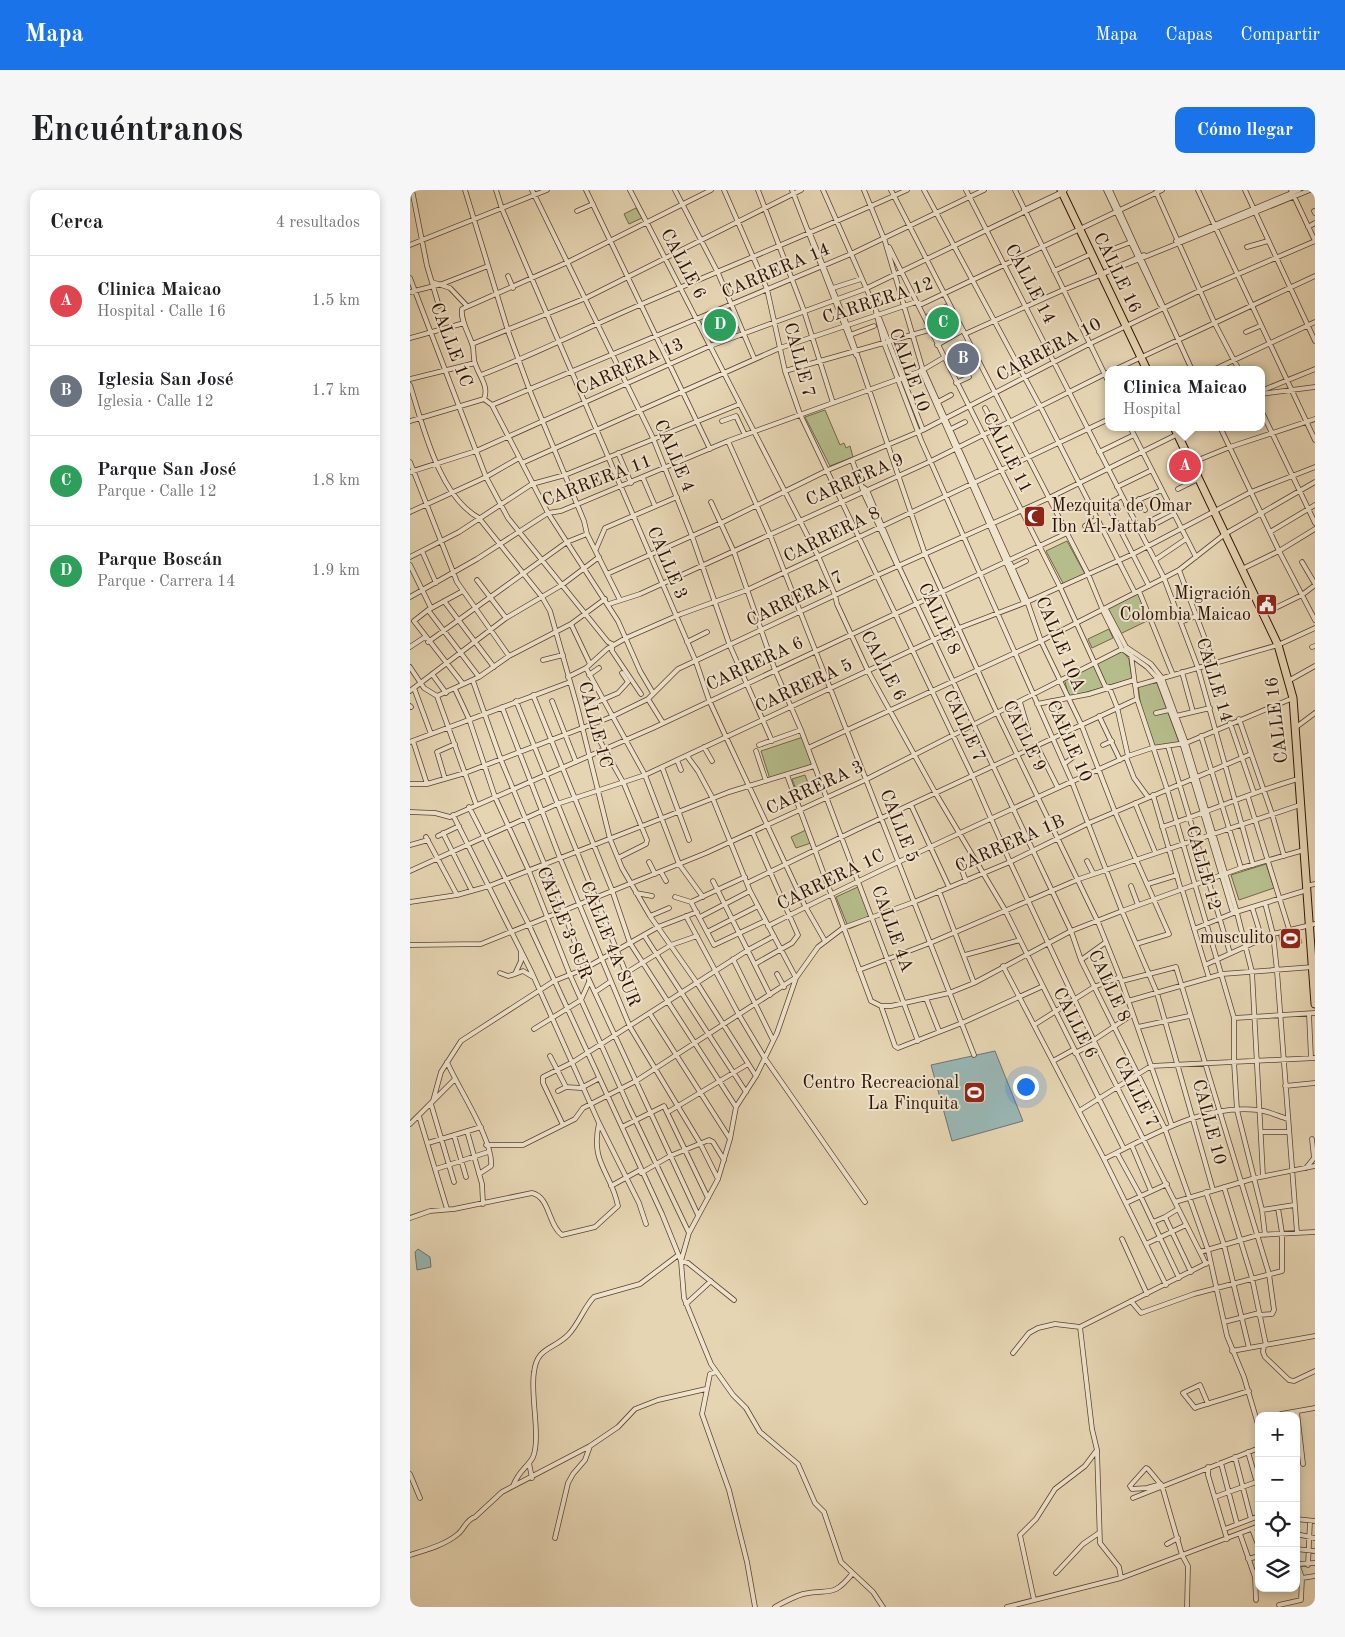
<!DOCTYPE html>
<html lang="es">
<meta charset="utf-8">
<style>
body{margin:0;font-family:"Old Standard TT",serif;background:#f6f6f6;color:#202124}
.controls{position:absolute;right:15px;bottom:15px;display:grid;overflow:hidden;border-radius:10px;box-shadow:0 2px 8px #0003}
.controls button{width:45px;height:45px;display:grid;place-items:center;padding:0;border:0;border-bottom:1px solid #e0e0e0;background:#fff;color:#202124;font:25px sans-serif}
.you{position:absolute;left:615px;top:896px;width:18px;height:18px;margin:-12px;border:4px solid #fff;border-radius:50%;background:#1a73e8;box-shadow:0 0 0 8px #1a73e833}
.badge{display:grid;place-items:center;width:32px;height:32px;border-radius:50%;background:#1a73e8;color:#fff;font-size:16px;font-weight:700}
.pin{position:absolute;translate:-50% -50%;border:2px solid #fff;box-shadow:0 1px 5px #0006}
.popup{position:absolute;left:695px;top:176px;width:160px;height:65px;box-sizing:border-box;display:grid;place-content:center;border-radius:10px;background:#fff;filter:drop-shadow(0 1px 4px #0005);font-size:16px;white-space:nowrap;color:#757577}
.popup b{font-size:19px;color:#202124}
.popup::after{content:'';position:absolute;left:50%;top:100%;margin-left:-10px;border:10px solid transparent;border-top-color:#fff}
.list{margin:0;padding:0;list-style:none}
h2{display:flex;justify-content:space-between;align-items:center;height:65px;margin:0;padding:0 20px;font-size:21px}
h2 small{font-size:16px;font-weight:400;color:#757577}
.list li{display:grid;grid-template-columns:32px 1fr auto;gap:15px;align-items:center;box-sizing:border-box;height:90px;padding:0 20px;border-top:1px solid #e0e0e0}
.list b{display:block;font-size:19px;white-space:nowrap}
.list p{margin:0;font-size:16px;white-space:nowrap;color:#757577}
.list em{font-size:16px;font-style:normal;color:#757577}
.icon{flex:none;width:28px;height:28px;fill:none;stroke:currentColor;stroke-width:2;stroke-linecap:round;stroke-linejoin:round}
.map{position:relative;flex:none;width:905px;height:1417px;overflow:hidden;border-radius:10px}
header{display:flex;align-items:center;gap:30px;box-sizing:border-box;height:70px;padding:0 25px;background:#1a73e8;color:#fff}
header strong{font-size:24px}
nav{display:flex;gap:28px;margin-inline-start:auto;font-size:18px}
.intro{display:flex;align-items:center;justify-content:space-between;box-sizing:border-box;height:120px;padding:0 30px}
h1{margin:0;font-size:35px}
.button{padding:12px 22px;border-radius:10px;background:#1a73e8;color:#fff;font-size:18px;font-weight:700}
main{display:flex;gap:30px;padding:0 30px}
aside{flex:1;background:#fff;border-radius:10px;box-shadow:0 2px 8px #0003}
.map>svg:first-child{display:block}
.green{fill:#b6bd8c;stroke:#726748}
.water{fill:#99b7b5;stroke:#6e756e}
.lines{fill:none;stroke-linecap:round;stroke-linejoin:round}
.street-casing{stroke:#5c422f;stroke-width:5.5}
.highway-casing{stroke:#2e1103;stroke-width:9}
.street{stroke:#efe4ce;stroke-width:4}
.highway{stroke:#e6d5b3;stroke-width:7}
.labels{text-anchor:middle;dominant-baseline:central;stroke-width:4;stroke-linejoin:round;paint-order:stroke}
.street-label{font-size:18px;fill:#2e1103;stroke:#efe4ce}
.poi-label{font-size:18px;fill:#2e1103;stroke:#efe4ce;text-anchor:end}
</style>
<header>
<strong>Mapa</strong>
<nav><a>Mapa</a><a>Capas</a><a>Compartir</a></nav>
</header>
<div class="intro"><h1>Encuéntranos</h1><a class="button">Cómo llegar</a></div>
<main>
<aside>
<h2>Cerca<small>4 resultados</small></h2>
<ul class="list">
<li><span class="badge" style="background:#e0444e">A</span><div><b>Clinica Maicao</b><p>Hospital · Calle 16</p></div><em>1.5 km</em></li>
<li><span class="badge" style="background:#6b7280">B</span><div><b>Iglesia San José</b><p>Iglesia · Calle 12</p></div><em>1.7 km</em></li>
<li><span class="badge" style="background:#2e9e5b">C</span><div><b>Parque San José</b><p>Parque · Calle 12</p></div><em>1.8 km</em></li>
<li><span class="badge" style="background:#2e9e5b">D</span><div><b>Parque Boscán</b><p>Parque · Carrera 14</p></div><em>1.9 km</em></li>
</ul>
</aside>
<div class="map">
<svg width="905" height="1417" viewBox="0 0 905 1417">
<rect width="100%" height="100%" fill="#e6d5b3"/>
<filter id="stains"><feTurbulence type="fractalNoise" baseFrequency=".004" numOctaves="4"/><feColorMatrix values="0 0 0 0 .2 0 0 0 0 .09 0 0 0 0 .02 0 0 0 .5 -.17"/></filter>
<radialGradient id="worn" r=".72"><stop offset=".6" stop-color="#630" stop-opacity="0"/><stop offset="1" stop-color="#630" stop-opacity=".3"/></radialGradient>
<path class="green" d="M226,18L232,28L219,34L214,24Z
M538,113L552,140L528,152L515,125Z
M318,116L334,142L300,156L286,128Z
M415,220L430,255L434,253L436,258L440,256L443,267L420,276L395,227Z
M657,351L675,384L654,395L636,361Z
M728,404L739,430L710,444L698,418Z
M699,439L703,448L682,458L678,449Z
M713,461L719,469L722,489L696,496L687,473Z
M685,473L695,497L659,507L654,488Z
M747,493L769,552L745,557L731,518L728,495Z
M393,547L402,575L360,589L351,561Z
M395,585L400,598L387,602L382,589Z
M396,640L401,653L386,658L381,647Z
M856,674L864,698L829,710L821,685Z
M450,696L463,729L439,739L426,707Z
M888,738L892,753L872,758L868,743Z"/>
<path class="water" d="M585,861L613,931L542,951L521,875Z
M8,1059L20,1067L21,1077L7,1080L5,1062Z"/>
<g class="lines">
<defs>
<path id="street" d="M2,0L17,76L29,116
M55,0L98,141L120,201L174,331L177,344L210,410
M86,0L92,19L286,472L299,510L316,547L395,716L415,751
M122,0L243,248L282,346L320,456L362,551
M176,0L300,259
M220,0L409,368L425,405L427,414L458,481L526,604L595,720L714,959
M265,0L308,83L344,168
M314,0L357,99L375,181L390,224L562,585L600,672L685,853L796,1074
M348,0L394,121L423,213
M382,0L446,165
M413,0L468,125L513,240
M454,0L474,49
M481,0L678,384L694,423L712,459L737,477L748,489L772,553L822,720L826,722
M514,0L630,216L725,403
M556,0L754,388L788,478L843,675
M605,0L699,193
M696,0L750,114L754,118
M700,0L782,180
M788,0L905,250
M835,0L905,151
M881,0L905,51
M746,2L804,132L829,180
M614,20L652,2
M167,21L183,14
M904,21L905,23
M898,37L905,33
M399,41L437,135L515,364L587,523L688,732L710,787L762,936
M474,48L512,177L616,408L631,451L671,534L705,622L759,744L726,754
M766,51L889,0
M0,55L137,0
M479,57L650,397L695,496L699,497L707,517L718,566
M837,57L858,51
M703,59L721,52
M644,81L681,64
M693,83L734,65
M98,86L103,98
M0,88L76,287L98,328L198,452L202,454V461L231,504
M22,92L40,98L57,116
M423,98L451,89
M0,102L32,94L78,76
M466,122L474,153L511,250L662,592L712,721L747,803L803,1000
M836,142L850,136
M555,144L653,100L900,0
M440,145L464,136
M0,148L54,133
M62,154L176,108L391,0
M527,155L553,140
M511,180L614,413
M704,180L905,86
M803,180L905,132
M375,181L519,140
M71,185C126,164 178,137 232,114C320,76 409,40 497,0
M0,189L65,173
M546,193L559,187
M0,195C13,236 29,306 69,328L132,407L140,421L167,516L200,649L212,678L240,726L287,793L346,886
M851,201L905,179
M851,204L905,197
M74,209C79,197 70,187 66,176C63,171 64,163 63,157C60,145 50,131 52,119L158,72L301,0
M74,209L82,215L138,323L208,431L230,481L243,503
M528,212L541,205
M82,215L441,64L574,0
M575,218L586,239
M851,220L905,333
M0,231L74,209
M312,231L326,226L335,245
M720,237L786,367
M810,237L869,361L905,430
M541,239L555,232
M318,251L360,345L564,865
M689,262L724,245
M208,263L221,293
M442,270L455,306L488,377
M0,272L47,392L99,466
M112,273L370,158L506,112L512,114L752,0
M781,273L820,257L905,229
M0,282L66,261L300,156L455,99L649,5L655,0
M233,288L245,316
M453,297L457,300L490,379L661,741L671,770L755,939L798,1060L817,1146L834,1187L849,1238
M707,297L742,280
M768,299L788,289
M729,309L735,320
M301,312L324,362L365,480L391,540L508,851
M697,314L739,396
M716,315L752,300
M0,322L76,287L109,268
M683,322L712,306
M744,329L762,320
M747,333L764,324
M675,336L687,329
M860,342L905,315
M186,359L195,338L267,307
M12,361L26,393
M0,367L49,342L122,294L155,285L330,214
M745,370L776,349
M892,372L905,394
M0,375L21,418
M602,378L616,371
M832,379L869,361L905,339
M769,380L804,473
M197,384L311,333L418,280L513,240L679,154L789,101L905,51
M67,390L96,428
M729,401L763,485
M51,402L18,420L4,431L53,494
M0,407L67,369L138,323L151,321L318,251L511,181L533,168
M34,411L84,477
M199,414L230,404L519,272L699,182
M694,419L697,421L716,457L741,474L752,488L776,553L826,719L842,782L853,986
M18,420L69,487
M853,424L892,405L905,395
M771,432L786,426
M161,434L180,474
M18,452L157,352L177,344
M277,452L297,442
M0,457L15,447
M902,457L905,456
M721,465L727,509L757,599L824,828V872L827,920L852,1020L855,1045
M133,470L153,465
M0,477L14,498L27,506
M176,478L235,585L269,674L293,707
M772,482L783,522
M22,484L36,503
M179,485L189,478
M158,487L176,478L197,459L216,448L271,424L337,400L699,229
M880,490L905,476
M63,491L91,570L153,719L174,779L288,1025
M725,496L868,455L905,438
M4,498L21,544
M45,499L59,529L85,607L119,681L160,785L218,915L279,1043
M0,501L96,428L152,395L189,367
M123,505L202,700L220,753L326,917
M27,506L69,487L99,466L161,434L195,409
M27,506L66,614
M238,509L253,533
M106,511L216,783L261,755L287,746
M142,511L166,572
M641,511L654,542
M610,512L618,539
M627,514L679,504L724,490
M0,516L1,517
M178,516L208,503L218,492L212,483
M92,517L150,668L220,837L290,953L308,989
M746,523L759,520
M689,526L710,570
M766,526L800,518
M829,529L862,624L874,666
M820,533L844,603
M181,535L214,594L237,650L236,654L208,668
M885,538L905,523
M791,546L831,678
M3,551L17,594
M0,552L160,492
M349,555L391,540
M693,555L702,551
M627,556L648,598
M758,556L820,763
M294,557L302,571
M398,558L631,451L754,388L769,380L815,344L905,292
M346,561L356,591
M277,566L288,581L303,609L340,701L386,788
M716,567L724,588L738,607
M267,570L271,580
M654,574L662,568L666,561
M252,577L279,650
M377,585L461,811L471,816H481L539,803L564,793L661,741L712,721L831,678L894,660
M35,589L27,562L45,554
M0,594H17L55,583L201,527L238,509L268,479L468,385L639,308L782,237
M743,605L771,700
M838,607L879,739
M725,613L745,662
M501,615L539,697
M59,617L118,733L252,1024L271,1071L274,1108L301,1174L323,1205L336,1218L350,1242L388,1274L405,1313L414,1322L431,1372L463,1402L473,1417
M0,622L25,623L40,627L243,538L657,343
M43,625L122,783L189,933L229,1013L236,1034
M752,637C798,622 842,602 888,589
M33,643L62,701
M343,643L388,745L382,753L345,774
M28,646L49,636
M16,647L47,705
M0,655L18,650
M677,671L683,683
M239,672L245,684
M550,675L556,691
M0,681L147,614L235,585L549,438L617,412L723,364L841,302L905,277
M251,682L256,691
M303,691L360,805
M337,693L446,640L727,509
M738,694L767,685
M721,696L728,715
M896,696L905,694
M772,699L799,788
M529,701L564,793
M226,703L242,706
M265,707L281,712L335,687
M0,712L47,705L79,696L319,602L404,576
M281,712L304,755L355,731
M855,713L863,744L867,781L887,1043
M842,717L852,749
M240,726L259,718
M276,726L329,825L354,867L455,1012
M290,727L340,701
M358,736C476,676 597,621 718,566L742,558L776,553L883,508
M784,739L826,722L897,700
M297,742L348,716
M234,745L336,902
M0,755L71,754L296,663L455,590L712,459
M555,765L610,750
M323,769L363,850
M671,770L696,752
M795,775L863,744L905,734
M593,776L694,969L756,1095
M449,780L520,753L669,689L890,615
M90,783L98,786L105,784L111,771V762
M105,784L113,781L123,787
M367,784L374,797
M712,791L766,777L859,1084L864,1120L862,1124L849,1125
M185,802L200,792
M516,808L529,841
M718,811L812,784L903,777
M471,816L485,856L488,858L552,833L631,797
M240,824L320,949
M899,824L901,868
M824,828L905,823
M624,835L684,797L710,787
M728,837L779,826
M124,839L171,810L179,792
M684,850L723,824
M665,863L685,853
M140,866L156,897L171,898L188,889
M643,871L663,860
M37,872C48,898 84,951 81,976L69,984
M875,896L905,893
M148,901L156,897
M23,911L44,890
M21,914L44,992
M669,921L741,876L905,868
M258,922L338,874
M9,926L37,1019
M0,934L23,911L31,882L51,851L144,791L174,779L248,737L287,722
M153,935L165,929L173,918L226,891L385,788
M212,937L254,916L298,1008
M57,941L72,994L73,1014
M851,942H879
M44,945L56,987
M18,953L71,937
M76,955H113L153,935L133,893V887L163,872L338,760L364,746
M722,956L741,1001
M707,963L730,1005L769,1088
M694,969C743,945 792,914 848,920C858,921 868,926 878,929
M896,978L904,968L902,949
M26,979L78,962
M231,983L260,966L299,950L303,952L314,970
M201,996L230,980
M814,997L842,1088L856,1155
M796,1002L814,1055L839,1158
M765,1012L845,988L905,976
M716,1013L757,994
M768,1019L755,1027L781,1082
M852,1020L884,1015
M0,1028L20,1021L44,1019L122,1003C140,1007 138,1035 152,1045L185,1037L208,1016C201,981 180,974 189,933
M743,1032L755,1027
M712,1049L737,1104
M736,1054L776,1035
M790,1062L848,1045L905,1042
M271,1071L279,1043L308,989L320,949L326,917L346,886L367,843L386,788L408,757L433,738L504,712L600,672L679,633L841,564
M271,1071L278,1073L324,1110
M721,1111L731,1123L784,1104L872,1081V1043L868,1018
M276,1114L301,1091
M814,1132L849,1123
M670,1137L682,1239L687,1260L690,1353L709,1377L711,1388
M854,1155L853,1162L855,1167L879,1190L884,1191L905,1181
M822,1161L905,1146
M603,1163L619,1143L628,1138L645,1134L670,1137L797,1073
M306,1182L300,1184L292,1224L319,1300L337,1372L345,1417
M798,1214L790,1195L773,1203L785,1218L787,1217L839,1201
M887,1222L893,1274
M871,1224L905,1218
M838,1262L849,1300
M825,1267L841,1329
M119,1273L122,1288
M811,1273L827,1334
M798,1277V1285L817,1349
M0,1284L10,1308
M751,1294L737,1298L722,1299L720,1296L736,1278L738,1279L752,1296L772,1365L778,1376L777,1417
M103,1296C109,1280 118,1277 123,1267C131,1247 120,1204 124,1182C127,1157 143,1160 158,1145C169,1134 174,1117 184,1107L230,1094L267,1066
M805,1307L849,1291
M723,1308L849,1258
M886,1329L905,1331
M815,1339L849,1326
M842,1339L849,1357
M830,1344L845,1387L846,1410
M886,1344L905,1348
M145,1348L158,1293L163,1284L175,1270L180,1256
M757,1354L768,1348
M886,1359L905,1361
M0,1365C16,1360 35,1355 48,1344C54,1339 57,1329 65,1327L92,1302L180,1256L208,1237L225,1219L248,1210L296,1199
M838,1369L849,1366
M887,1374L905,1373
M898,1375L900,1331
M646,1383L673,1354L689,1343
M892,1388L905,1386
M624,1410L610,1345L626,1329L645,1299L675,1276L687,1260
M869,1415L891,1410L892,1388L886,1370
M365,1417C374,1412 383,1407 393,1404C419,1398 422,1409 442,1384
M597,1417L711,1388L849,1336"/>
<path id="highway" d="M651,0L737,180
M764,237L868,455L883,508L905,814"/>
</defs>
<use href="#street" class="street-casing"/>
<use href="#highway" class="highway-casing"/>
<use href="#street" class="street"/>
<use href="#highway" class="highway"/>
</g>
<defs>
<symbol id="mosque-square" viewBox="-11 -11 22 22"><rect x="-9" y="-9" width="18" height="18" rx="4" fill="#8f2418" stroke="#efe4ce"/><path d="M3.5-4.9A6 6 0 1 0 3.5 4.9A5 5 0 1 1 3.5-4.9Z" fill="#fff"/></symbol>
<symbol id="civic-square" viewBox="-11 -11 22 22"><rect x="-9" y="-9" width="18" height="18" rx="4" fill="#8f2418" stroke="#efe4ce"/><path d="M-.6-6.5H3V-4.5H.6V-3L4-1V1h2V6H-6V1h2V-1L-.6-3ZM-1.2 2.5V6h2.4V2.5Z" fill="#fff"/></symbol>
<symbol id="stadium-square" viewBox="-11 -11 22 22"><rect x="-9" y="-9" width="18" height="18" rx="4" fill="#8f2418" stroke="#efe4ce"/><path d="M0-5a6.5 5 0 1 0 0 10a6.5 5 0 1 0 0-10ZM-3.5-1.8h7v3.6h-7Z" fill="#fff"/></symbol>
</defs>
<g fill-rule="evenodd">
<use href="#mosque-square" x="612" y="314" width="25" height="25"/>
<use href="#civic-square" x="844" y="402" width="25" height="25"/>
<use href="#stadium-square" x="868" y="736" width="25" height="25"/>
<use href="#stadium-square" x="552" y="890" width="25" height="25"/>
</g>
<g class="labels">
<g class="street-label">
<text transform="translate(273 74) rotate(62)">CALLE 6</text>
<text transform="translate(366 81) rotate(-23)">CARRERA 14</text>
<text transform="translate(707 83) rotate(64)">CALLE 16</text>
<text transform="translate(620 94) rotate(62)">CALLE 14</text>
<text transform="translate(468 111) rotate(-18)">CARRERA 12</text>
<text transform="translate(41 155) rotate(69)">CALLE 1C</text>
<text transform="translate(639 160) rotate(-28)">CARRERA 10</text>
<text transform="translate(389 170) rotate(75)">CALLE 7</text>
<text transform="translate(220 177) rotate(-24)">CARRERA 13</text>
<text transform="translate(499 180) rotate(70)">CALLE 10</text>
<text transform="translate(597 263) rotate(63)">CALLE 11</text>
<text transform="translate(264 266) rotate(67)">CALLE 4</text>
<text transform="translate(445 290) rotate(-24)">CARRERA 9</text>
<text transform="translate(187 291) rotate(-21)">CARRERA 11</text>
<text transform="translate(422 345) rotate(-26)">CARRERA 8</text>
<text transform="translate(257 373) rotate(67)">CALLE 3</text>
<text transform="translate(385 409) rotate(-26)">CARRERA 7</text>
<text transform="translate(529 429) rotate(65)">CALLE 8</text>
<text transform="translate(650 454) rotate(67)">CALLE 10A</text>
<text transform="translate(345 474) rotate(-25)">CARRERA 6</text>
<text transform="translate(473 476) rotate(62)">CALLE 6</text>
<text transform="translate(804 490) rotate(73)">CALLE 14</text>
<text transform="translate(394 496) rotate(-25)">CARRERA 5</text>
<text transform="translate(867 530) rotate(-97)">CALLE 16</text>
<text transform="translate(185 535) rotate(75)">CALLE 1C</text>
<text transform="translate(554 536) rotate(65)">CALLE 7</text>
<text transform="translate(614 546) rotate(64)">CALLE 9</text>
<text transform="translate(659 551) rotate(66)">CALLE 10</text>
<text transform="translate(405 598) rotate(-25)">CARRERA 3</text>
<text transform="translate(489 636) rotate(68)">CALLE 5</text>
<text transform="translate(600 654) rotate(-24)">CARRERA 1B</text>
<text transform="translate(793 678) rotate(74)">CALLE 12</text>
<text transform="translate(421 690) rotate(-26)">CARRERA 1C</text>
<text transform="translate(154 733) rotate(68)">CALLE 3 SUR</text>
<text transform="translate(482 739) rotate(70)">CALLE 4A</text>
<text transform="translate(200 754) rotate(68)">CALLE 4A SUR</text>
<text transform="translate(699 796) rotate(65)">CALLE 8</text>
<text transform="translate(665 833) rotate(63)">CALLE 6</text>
<text transform="translate(726 902) rotate(63)">CALLE 7</text>
<text transform="translate(799 932) rotate(75)">CALLE 10</text>
</g>
<g class="poi-label">
<text x="641" y="316" text-anchor="start">Mezquita de Omar<tspan x="641" dy="21">Ibn Al-Jattab</tspan></text>
<text x="841" y="404">Migración<tspan x="841" dy="21">Colombia Maicao</tspan></text>
<text x="864" y="748">musculito</text>
<text x="549" y="893">Centro Recreacional<tspan x="549" dy="21">La Finquita</tspan></text>
</g>
</g>
<rect width="100%" height="100%" filter="url(#stains)"/>
<rect width="100%" height="100%" fill="url(#worn)"/>
</svg>
<div class="controls">
<button>+</button>
<button>−</button>
<button><svg class="icon" aria-label="locate" viewBox="0 0 24 24"><circle cx="12" cy="12" r="6"/><path d="M12 2v4M12 18v4M2 12h4M18 12h4"/></svg></button>
<button><svg class="icon" aria-label="layers" viewBox="0 0 24 24"><path d="M12 4l9 5-9 5-9-5zM3 14l9 5 9-5"/></svg></button>
</div>
<div class="you"></div>
<div class="pin badge" style="left:775px;top:276px;background:#e0444e">A</div>
<div class="popup"><b>Clinica Maicao</b>Hospital</div>
<div class="pin badge" style="left:553px;top:169px;background:#6b7280">B</div>
<div class="pin badge" style="left:533px;top:133px;background:#2e9e5b">C</div>
<div class="pin badge" style="left:310px;top:135px;background:#2e9e5b">D</div>
</div>
</main>
